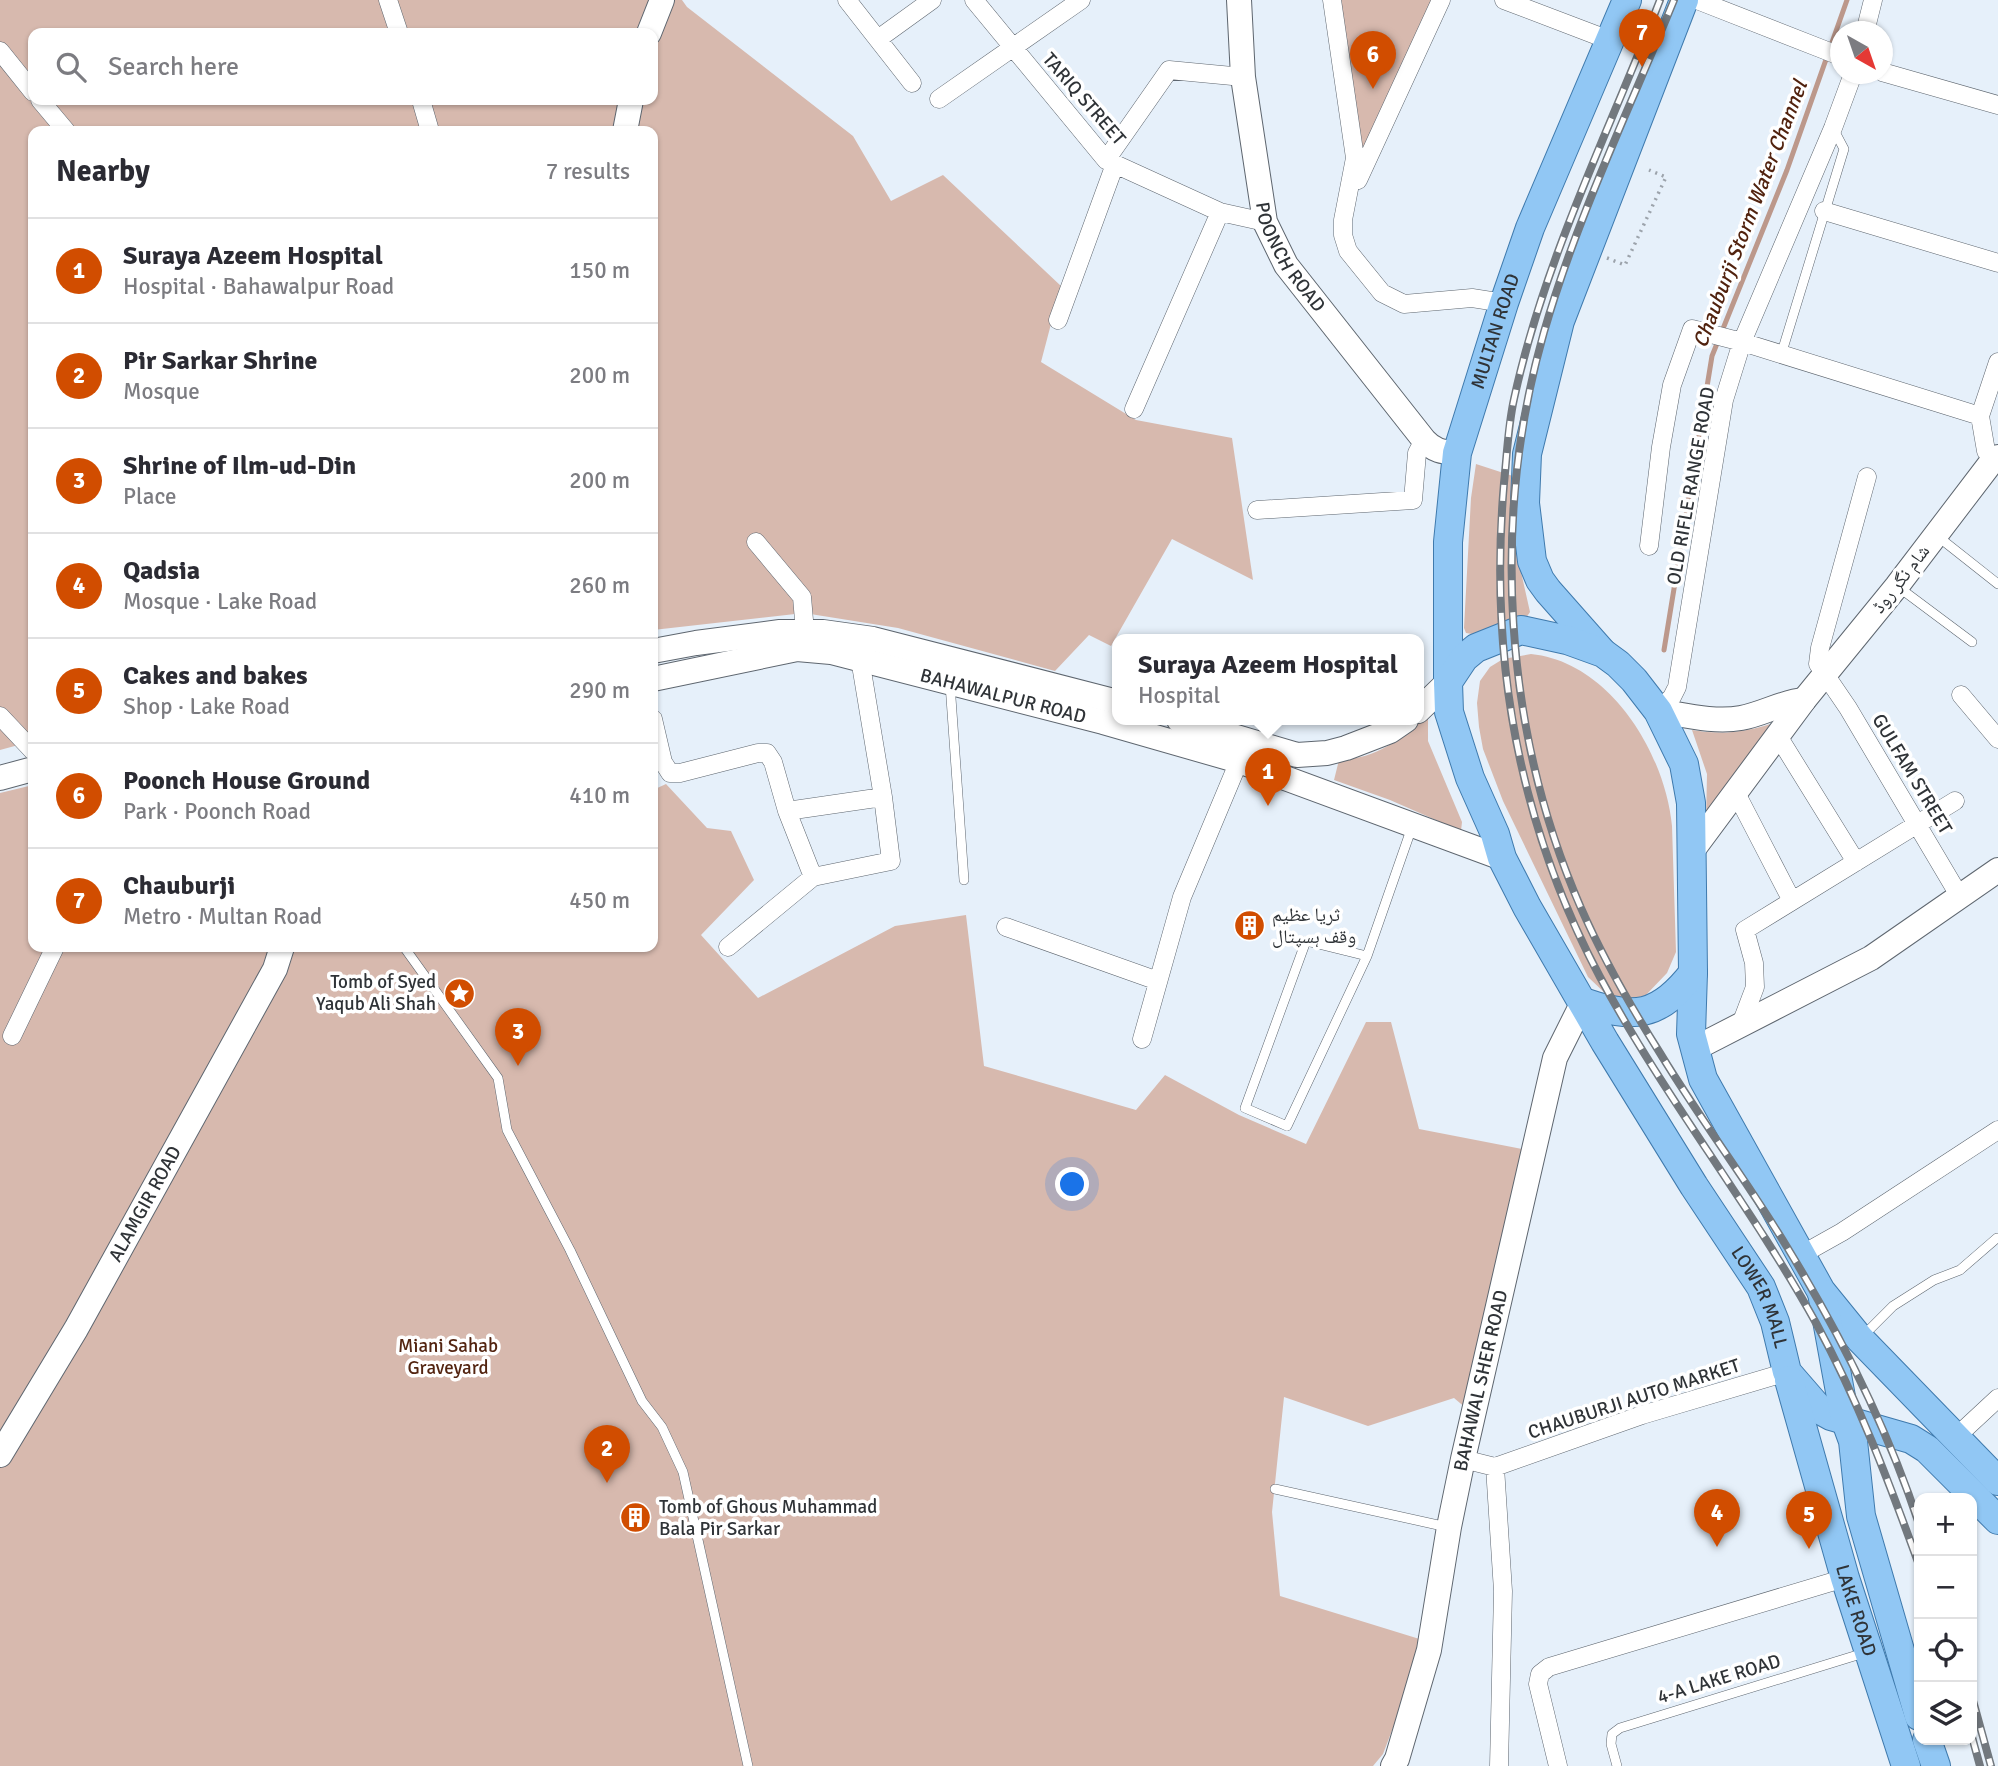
<!DOCTYPE html>
<meta charset="utf-8">
<style>
body{margin:0;font-family:Signika,"Noto Naskh Arabic",sans-serif;background:#f7f7f7;color:#2b2b33}
.controls{position:absolute;right:21px;bottom:21px;display:grid;overflow:hidden;border-radius:14px;box-shadow:0 2px 5px #0004}
.controls button{width:63px;height:63px;display:grid;place-items:center;padding:0;border:0;border-bottom:2px solid #e1e1e2;background:#fff;color:#2b2b33;font:35px sans-serif}
.compass{position:absolute;left:1830px;top:21px;width:63px;height:63px;border-radius:50%;background:#fff;box-shadow:0 2px 5px #0004;rotate:140deg}
.you{position:absolute;left:1073px;top:1185px;width:24px;height:24px;margin:-18px;border:5px solid #fff;border-radius:50%;background:#1a73e8;box-shadow:0 0 0 10px #1a73e833}
.badge{display:grid;place-items:center;width:46px;height:46px;border-radius:50%;background:#d14d00;color:#fff;font-size:23px;font-weight:700}
.pin{position:absolute;translate:-50% -58px;filter:drop-shadow(0 2px 4px #0008)}
.pin::after{content:'';position:absolute;top:37px;width:24px;height:21px;background:inherit;clip-path:polygon(0 0,100% 0,50% 100%)}
.popup{position:absolute;left:1112px;top:634px;width:312px;height:91px;box-sizing:border-box;display:grid;place-content:center;border-radius:14px;background:#fff;filter:drop-shadow(0 2px 5px #0005);font-size:23px;white-space:nowrap;color:#7c7c81}
.popup b{font-size:26px;color:#2b2b33}
.popup::after{content:'';position:absolute;left:50%;top:100%;margin-left:-14px;border:14px solid transparent;border-top-color:#fff}
.list{margin:0;padding:0;list-style:none}
h2{display:flex;justify-content:space-between;align-items:center;height:91px;margin:0;padding:0 28px;font-size:30px}
h2 small{font-size:23px;font-weight:400;color:#7c7c81}
.list li{display:grid;grid-template-columns:46px 1fr auto;gap:21px;align-items:center;box-sizing:border-box;height:105px;padding:0 28px;border-top:2px solid #e1e1e2}
.list b{display:block;font-size:26px;white-space:nowrap}
.list p{margin:0;font-size:23px;white-space:nowrap;color:#7c7c81}
.list em{font-size:23px;font-style:normal;color:#7c7c81}
.icon{flex:none;width:38px;height:38px;fill:none;stroke:currentColor;stroke-width:2;stroke-linecap:round;stroke-linejoin:round}
.map{position:relative;flex:none;width:1998px;height:1766px;overflow:hidden}
.search{position:absolute;background:#fff;box-shadow:0 2px 5px #0004;left:28px;top:28px;width:630px;height:77px;display:flex;align-items:center;gap:18px;box-sizing:border-box;padding:0 24px;border-radius:14px;color:#7c7c81;font-size:26px}
.panel{position:absolute;background:#fff;box-shadow:0 2px 5px #0004;left:28px;top:126px;width:630px;height:826px;border-radius:14px}
.map>svg:first-child{display:block}
.green{fill:#d7b9ae;fill-rule:evenodd}
.lines{fill:none;stroke-linecap:round;stroke-linejoin:round}
.stream{stroke:#bc988b;stroke-width:5}
.lane-casing{stroke:#5e666f;stroke-width:10}
.street-casing{stroke:#5e666f;stroke-width:19}
.secondary-casing{stroke:#5e666f;stroke-width:26}
.primary-casing{stroke:#3f7aad;stroke-width:30}
.path{stroke:#9ca3ab;stroke-width:3.5;stroke-dasharray:2 5;stroke-linecap:butt}
.lane{stroke:#fff;stroke-width:9}
.street{stroke:#fff;stroke-width:18}
.secondary{stroke:#fff;stroke-width:24}
.primary{stroke:#91c7f4;stroke-width:28}
.rail-casing{stroke:#72787e;stroke-width:8}
.rail{stroke:#fff;stroke-width:5;stroke-dasharray:16;stroke-linecap:butt}
.labels{text-anchor:middle;dominant-baseline:central;stroke-width:7;stroke-linejoin:round;paint-order:stroke}
.street-label{font-size:19px;fill:#2f3337;stroke:#fff}
.poi-label{font-size:19px;fill:#2f3337;stroke:#fff;text-anchor:start}
.park-label{font-size:19px;fill:#532410;stroke:#fff}
.water-label{font-size:21px;font-style:italic;fill:#51220e;stroke:#fff}
</style>
<div class="map">
<svg width="1998" height="1766" viewBox="0 0 1998 1766">
<rect width="100%" height="100%" fill="#e6f0fa"/>
<path class="green" d="M0,0H682L687,7L853,136L891,201L943,175L1061,286L1041,362L1136,420L1232,438L1253,580L1172,539L1111,646L1089,635L1055,671L898,628L804,613L653,630V131H33V741L0,750ZM33,33H653V100H33Z
M1332,0H1441L1348,202L1355,158Z
M1476,464L1519,478V563L1530,612L1526,618L1472,634L1466,633L1464,628L1471,498Z
M1531,654C1610,662 1665,753 1672,826L1676,952L1667,973L1645,996L1622,1000L1608,996L1588,977L1503,801L1483,749L1479,727L1477,703L1480,681L1490,667L1503,659Z
M1428,715V741L1462,822L1461,831L1390,800L1334,780L1339,760C1379,758 1398,740 1428,715Z
M1786,718L1706,822L1707,774L1692,730C1725,736 1755,731 1786,718Z
M666,784L707,828L731,831L754,880L701,935L758,998L895,926L966,915L984,1066L1136,1110L1165,1075L1239,1115L1306,1144L1366,1022H1391L1419,1129L1533,1151L1473,1414L1454,1398L1368,1426L1284,1397L1272,1512L1280,1596L1426,1641L1383,1754L1373,1766H0V793L33,785V947H653V790Z"/>
<g class="lines">
<path class="stream" d="M1664,650L1712,356L1787,170L1847,0"/>
<defs>
<path id="lane" d="M1781,355L1844,149L1834,130
M1936,535L1998,584
M1897,586L1972,642
M950,684L964,880
M404,947L498,1078L507,1130L570,1250L642,1401L662,1427L683,1472L748,1766
M1367,956L1306,941L1245,1108L1287,1126L1367,956L1412,827
M1864,1335L1893,1306L1934,1280L1960,1270L1997,1238
M1275,1489L1447,1527
M1617,1766L1611,1744L1612,1734L1620,1728L1864,1653"/>
<path id="street" d="M388,0L399,33
M847,0L912,83
M974,0L1106,160L1220,212L1265,222
M1332,0L1355,158L1343,220V235L1348,251L1382,293L1404,304L1472,298L1504,303
M1504,0L1609,40
M1697,0L1840,56
M1865,32L1873,0
M878,39L932,0
M0,51L33,92
M1882,72L1998,105
M939,99L1081,0
M40,100L66,131
M421,100L430,131
M1106,160L1169,70L1243,77
M1358,180L1441,0
M1824,211L1998,263
M1058,320L1115,164
M1134,409L1220,212
M1980,416L1998,362
M1867,477L1820,648L1818,664L1848,708L1960,897
M1257,510L1413,500L1417,453L1424,440
M756,542L802,597L805,632
M1649,546L1661,447L1672,385L1692,329L1742,342L1980,416L1986,451L1993,460
M1961,695L1998,739
M1658,711L1672,697L1677,687L1724,400L1742,342L1833,128L1853,74
M0,716L33,751
M653,719L663,762L670,773H680L758,753H767L773,762L787,811L813,877
M1778,736L1856,862
M1736,793L1792,901
M787,811L883,797
M1006,927L1158,981
M728,947L813,877L891,861L883,797L860,659
M1741,1024L1755,987L1754,963L1745,930L1955,801
M12,1036L55,947
M1142,1039L1182,897L1239,761
M1801,1255L1842,1232L1998,1130
M1956,1437L1998,1398
M1463,1459L1495,1467L1503,1591L1499,1766
M1495,1467L1642,1415L1787,1372
M1558,1766L1538,1684L1540,1674L1549,1667L1845,1578"/>
<g id="secondary">
<path id="s1" d="M1239,0L1243,77L1265,222L1286,265L1424,440C1434,451 1442,452 1457,453"/>
<path d="M649,33L662,0"/>
<path d="M625,131L631,100"/>
<path d="M653,651L696,643L780,632H823L873,639L1118,702"/>
<path id="s2" d="M653,679L797,649L831,652L1103,722L1239,761L1502,858"/>
<path d="M1418,711L1448,682"/>
<path d="M1658,711C1684,715 1715,723 1741,718C1763,714 1782,702 1804,700"/>
<path d="M1179,720L1297,755L1327,753L1346,748L1390,731L1406,720"/>
<path d="M0,778L33,769"/>
<path d="M1692,851L1804,700L1897,586L1993,460L1998,457"/>
<path d="M1694,1049L1871,958L1998,870"/>
<path id="s3" d="M0,1455L76,1329L275,969L282,947"/>
<path id="s4" d="M1393,1766L1397,1759L1429,1650L1449,1527L1463,1459L1555,1058L1583,1002"/>
</g>
<g id="primary">
<path d="M1601,651L1548,591L1540,580L1532,561L1525,503L1527,454L1560,321L1684,0"/>
<path id="s5" d="M1448,682V542L1457,453L1504,303L1530,228L1627,0"/>
<path d="M1693,973L1691,1034L1703,1079L1821,1291L1860,1339L1998,1481"/>
<path id="s6" d="M1583,1002C1634,1020 1659,1017 1693,973L1691,803L1684,764L1658,711L1634,680L1618,664L1603,653L1567,640L1521,630L1476,648L1464,658L1448,682L1449,712L1470,778L1495,834L1502,858L1527,907L1605,1042L1694,1186L1761,1287L1775,1322L1787,1372L1820,1410L1831,1416L1911,1439L1927,1449L1998,1520"/>
<path d="M1822,1293L1845,1419L1853,1441L1861,1516L1919,1716"/>
<path id="s7" d="M1789,1380L1845,1578L1906,1766"/>
<path d="M1927,1740L1936,1766"/>
</g>
</defs>
<use href="#lane" class="lane-casing"/>
<use href="#street" class="street-casing"/>
<use href="#secondary" class="secondary-casing"/>
<use href="#primary" class="primary-casing"/>
<path class="path" d="M1607,258L1625,265L1666,177L1649,170"/>
<use href="#lane" class="lane"/>
<use href="#street" class="street"/>
<use href="#secondary" class="secondary"/>
<use href="#primary" class="primary"/>
<defs>
<path id="rail" d="M1660,0C1609,132 1544,260 1514,399C1508,426 1507,455 1504,483C1489,656 1518,823 1600,977C1664,1097 1750,1204 1816,1323C1858,1400 1889,1482 1919,1565
M1674,0C1629,110 1577,217 1544,332C1491,518 1503,730 1581,908C1603,958 1631,1007 1660,1053C1700,1119 1747,1181 1787,1247C1840,1334 1887,1427 1919,1524
M1972,1697L1991,1766
M1972,1737L1980,1766"/>
</defs>
<use href="#rail" class="rail-casing"/>
<use href="#rail" class="rail"/>
</g>
<defs>
<symbol id="building-disc" viewBox="-11 -11 22 22"><circle r="9.5" fill="#d14d00" stroke="#fff"/><path d="M-4-6H4V6H1V3H-1V6H-4ZM-2.5-4.3h1.7v1.8h-1.7ZM.8-4.3h1.7v1.8H.8ZM-2.5-1h1.7V.8h-1.7ZM.8-1h1.7V.8H.8Z" fill="#fff"/></symbol>
<symbol id="sight-disc" viewBox="-11 -11 22 22"><circle r="9.5" fill="#d14d00" stroke="#fff"/><path d="M0-6L1.8-2.2L6-1.7L2.9 1.2L3.7 5.4L0 3.3L-3.7 5.4L-2.9 1.2L-6-1.7L-1.8-2.2Z" fill="#fff"/></symbol>
</defs>
<g fill-rule="evenodd">
<use href="#building-disc" x="1232" y="908" width="35" height="35"/>
<use href="#sight-disc" x="442" y="976" width="35" height="35"/>
<use href="#building-disc" x="618" y="1500" width="35" height="35"/>
</g>
<g class="labels">
<g class="street-label">
<text transform="translate(1084 99) rotate(49)">TARIQ STREET</text>
<text stroke="none"><textPath href="#s1" startOffset="266">POONCH ROAD</textPath></text>
<text stroke="none"><textPath href="#s5" startOffset="357">MULTAN ROAD</textPath></text>
<text transform="translate(1691 486) rotate(-80)">OLD RIFLE RANGE ROAD</text>
<text transform="translate(1901 579) rotate(-52)">شام نگر روڈ</text>
<text stroke="none"><textPath href="#s2" startOffset="359">BAHAWALPUR ROAD</textPath></text>
<text transform="translate(1912 774) rotate(59)">GULFAM STREET</text>
<text stroke="none"><textPath href="#s3" startOffset="290">ALAMGIR ROAD</textPath></text>
<text stroke="none"><textPath href="#s6" startOffset="1349">LOWER MALL</textPath></text>
<text stroke="none"><textPath href="#s4" startOffset="396">BAHAWAL SHER ROAD</textPath></text>
<text transform="translate(1634 1399) rotate(-18)">CHAUBURJI AUTO MARKET</text>
<text stroke="none"><textPath href="#s7" startOffset="240">LAKE ROAD</textPath></text>
<text transform="translate(1719 1679) rotate(-17)">4-A LAKE ROAD</text>
</g>
<g class="poi-label">
<text x="1272" y="915">ثریا عظیم<tspan x="1272" dy="22">وقف ہسپتال</tspan></text>
<text x="436" y="982" text-anchor="end">Tomb of Syed<tspan x="436" dy="22">Yaqub Ali Shah</tspan></text>
<text x="659" y="1507">Tomb of Ghous Muhammad<tspan x="659" dy="22">Bala Pir Sarkar</tspan></text>
</g>
<g class="park-label">
<text x="448" y="1346">Miani Sahab<tspan x="448" dy="22">Graveyard</tspan></text>
</g>
<g class="water-label">
<text transform="translate(1750 214) rotate(-69)">Chauburji Storm Water Channel</text>
</g>
</g>
</svg>
<div class="controls">
<button>+</button>
<button>−</button>
<button><svg class="icon" aria-label="locate" viewBox="0 0 24 24"><circle cx="12" cy="12" r="6"/><path d="M12 2v4M12 18v4M2 12h4M18 12h4"/></svg></button>
<button><svg class="icon" aria-label="layers" viewBox="0 0 24 24"><path d="M12 4l9 5-9 5-9-5zM3 14l9 5 9-5"/></svg></button>
</div>
<svg class="compass" viewBox="-18 -18 36 36"><path d="M0-13l5 13h-10z" fill="#e53935"/><path d="M0 13l5-13h-10z" fill="#7c7c81"/></svg>
<div class="you"></div>
<div class="pin badge" style="left:1268px;top:806px">1</div>
<div class="popup"><b>Suraya Azeem Hospital</b>Hospital</div>
<div class="pin badge" style="left:607px;top:1483px">2</div>
<div class="pin badge" style="left:518px;top:1066px">3</div>
<div class="pin badge" style="left:1717px;top:1547px">4</div>
<div class="pin badge" style="left:1809px;top:1549px">5</div>
<div class="pin badge" style="left:1373px;top:89px">6</div>
<div class="pin badge" style="left:1642px;top:67px">7</div>
<div class="search"><svg class="icon" aria-label="search" viewBox="0 0 24 24"><circle cx="10" cy="10" r="6"/><path d="M15 15l6 6"/></svg>Search here</div>
<section class="panel">
<h2>Nearby<small>7 results</small></h2>
<ul class="list">
<li><span class="badge">1</span><div><b>Suraya Azeem Hospital</b><p>Hospital · Bahawalpur Road</p></div><em>150 m</em></li>
<li><span class="badge">2</span><div><b>Pir Sarkar Shrine</b><p>Mosque</p></div><em>200 m</em></li>
<li><span class="badge">3</span><div><b>Shrine of Ilm-ud-Din</b><p>Place</p></div><em>200 m</em></li>
<li><span class="badge">4</span><div><b>Qadsia</b><p>Mosque · Lake Road</p></div><em>260 m</em></li>
<li><span class="badge">5</span><div><b>Cakes and bakes</b><p>Shop · Lake Road</p></div><em>290 m</em></li>
<li><span class="badge">6</span><div><b>Poonch House Ground</b><p>Park · Poonch Road</p></div><em>410 m</em></li>
<li><span class="badge">7</span><div><b>Chauburji</b><p>Metro · Multan Road</p></div><em>450 m</em></li>
</ul>
</section>
</div>
